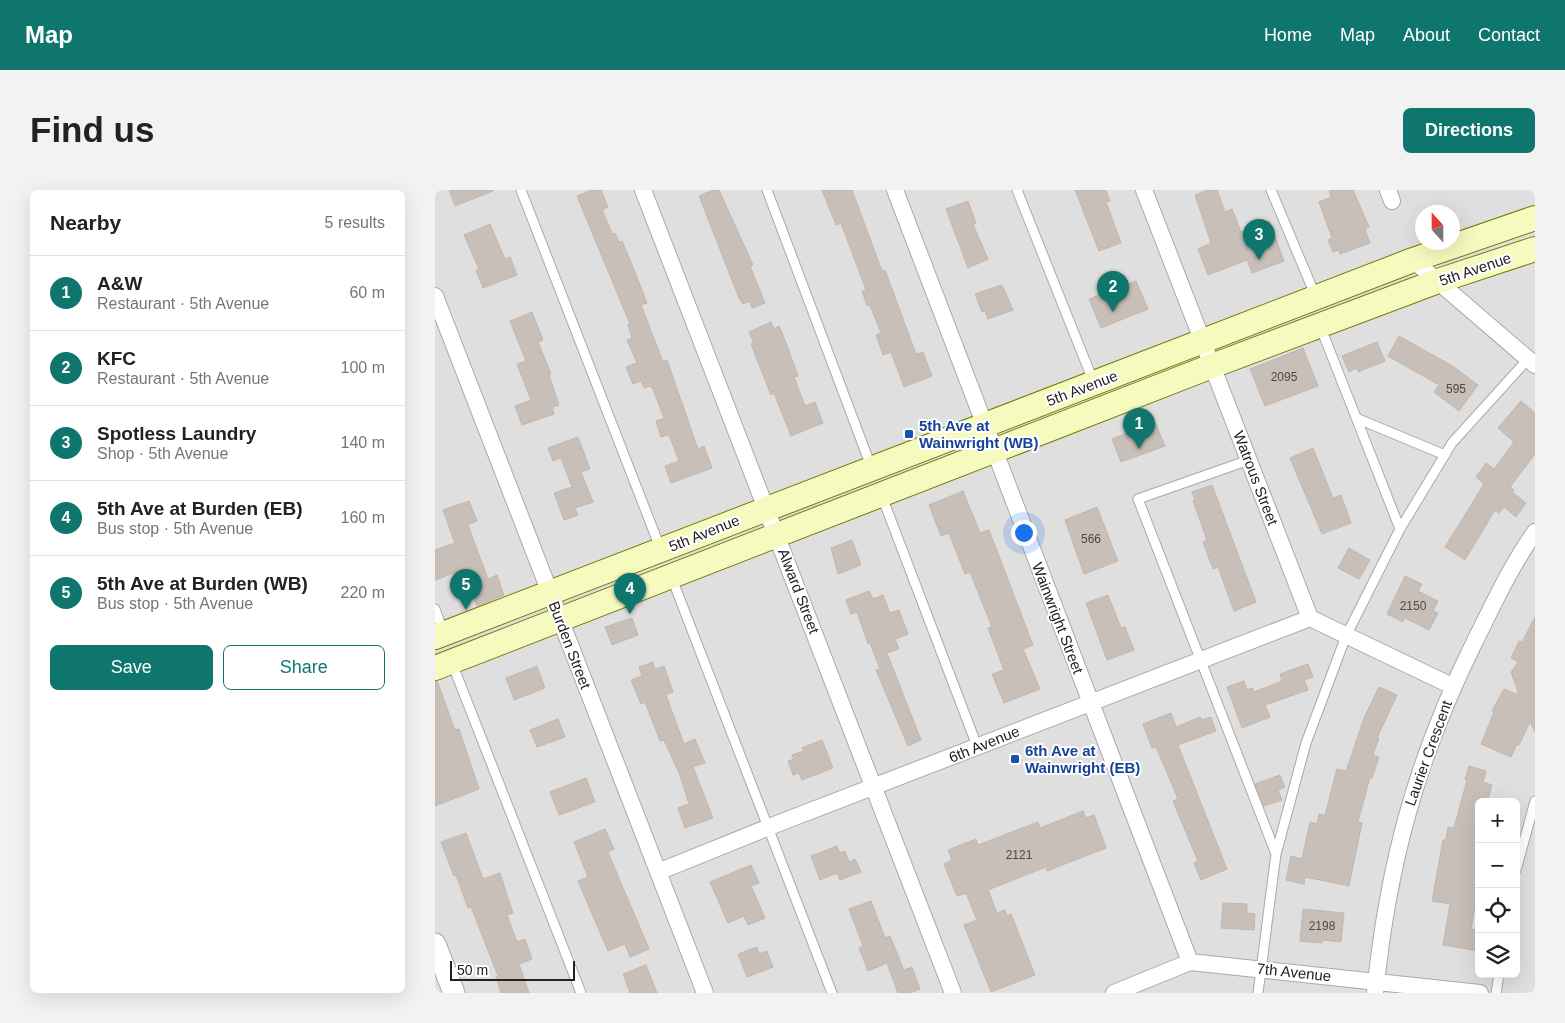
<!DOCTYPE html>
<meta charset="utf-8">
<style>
body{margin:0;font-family:Arial,sans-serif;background:#f2f2f2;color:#222}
.controls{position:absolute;right:15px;bottom:15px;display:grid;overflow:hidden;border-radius:8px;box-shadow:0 5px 20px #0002}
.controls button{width:45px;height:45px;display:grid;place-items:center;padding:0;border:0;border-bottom:1px solid #e0e0e0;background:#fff;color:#222;font:25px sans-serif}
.compass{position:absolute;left:980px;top:15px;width:45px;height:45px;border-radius:50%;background:#fff;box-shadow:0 5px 20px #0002;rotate:339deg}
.scale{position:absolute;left:15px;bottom:12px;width:125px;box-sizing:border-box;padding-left:5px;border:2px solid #222;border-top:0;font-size:14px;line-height:18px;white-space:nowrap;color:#222;-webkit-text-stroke:4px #fff;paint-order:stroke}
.you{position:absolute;left:588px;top:342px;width:18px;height:18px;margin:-12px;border:4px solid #fff;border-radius:50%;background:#1a73e8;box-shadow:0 0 0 8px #1a73e833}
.badge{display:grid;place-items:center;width:32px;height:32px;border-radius:50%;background:#0f766e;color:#fff;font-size:16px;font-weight:700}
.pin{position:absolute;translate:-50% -41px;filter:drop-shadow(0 1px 2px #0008)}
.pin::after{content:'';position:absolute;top:26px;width:18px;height:15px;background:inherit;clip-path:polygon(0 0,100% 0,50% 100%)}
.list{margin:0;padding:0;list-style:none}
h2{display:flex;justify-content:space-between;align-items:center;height:65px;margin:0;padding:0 20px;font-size:21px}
h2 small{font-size:16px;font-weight:400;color:#767676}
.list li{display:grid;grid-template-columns:32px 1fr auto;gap:15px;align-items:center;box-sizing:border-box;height:75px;padding:0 20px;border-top:1px solid #e0e0e0}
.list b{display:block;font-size:19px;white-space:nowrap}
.list p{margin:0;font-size:16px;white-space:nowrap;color:#767676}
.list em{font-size:16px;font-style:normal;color:#767676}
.actions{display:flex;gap:10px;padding:15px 20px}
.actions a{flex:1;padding:11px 0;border:1px solid #0f766e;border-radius:8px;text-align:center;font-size:18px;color:#0f766e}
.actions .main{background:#0f766e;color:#fff}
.icon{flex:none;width:28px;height:28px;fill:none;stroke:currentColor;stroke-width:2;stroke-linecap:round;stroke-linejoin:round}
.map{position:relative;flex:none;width:1100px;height:803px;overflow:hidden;border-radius:8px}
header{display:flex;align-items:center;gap:30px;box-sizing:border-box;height:70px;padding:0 25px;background:#0f766e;color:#fff}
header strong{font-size:24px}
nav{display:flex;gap:28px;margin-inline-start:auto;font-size:18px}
.intro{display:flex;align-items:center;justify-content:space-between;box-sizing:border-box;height:120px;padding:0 30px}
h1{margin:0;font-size:35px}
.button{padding:12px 22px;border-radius:8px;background:#0f766e;color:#fff;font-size:18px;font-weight:700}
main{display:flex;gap:30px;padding:0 30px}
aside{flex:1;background:#fff;border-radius:8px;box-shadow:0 5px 20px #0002}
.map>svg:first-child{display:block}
.residential{fill:#e0dfdf;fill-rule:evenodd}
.building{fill:#c7bfb8;stroke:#c4b6ab}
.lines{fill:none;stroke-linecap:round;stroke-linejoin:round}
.service-casing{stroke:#a9a9a9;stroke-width:11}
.minor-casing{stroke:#a9a9a9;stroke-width:18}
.tertiary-casing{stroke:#a9a9a9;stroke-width:23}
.secondary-casing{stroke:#707d05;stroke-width:26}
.service{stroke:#fff;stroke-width:9}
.minor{stroke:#fff;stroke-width:16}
.tertiary{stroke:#fff;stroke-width:21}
.secondary{stroke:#f7fabf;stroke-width:24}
.transit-dot{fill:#1a4fb4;stroke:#fff;stroke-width:2}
.labels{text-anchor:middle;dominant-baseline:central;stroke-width:4;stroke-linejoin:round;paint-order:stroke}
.number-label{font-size:12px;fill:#4b4948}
.street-label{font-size:15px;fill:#222;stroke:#fff}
.transit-label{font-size:15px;font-weight:bold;fill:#164399;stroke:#fff;text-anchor:start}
</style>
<header>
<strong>Map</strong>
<nav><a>Home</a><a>Map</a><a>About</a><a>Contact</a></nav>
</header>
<div class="intro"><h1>Find us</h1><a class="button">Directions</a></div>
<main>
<aside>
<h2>Nearby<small>5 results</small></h2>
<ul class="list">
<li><span class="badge">1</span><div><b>A&amp;W</b><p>Restaurant · 5th Avenue</p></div><em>60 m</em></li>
<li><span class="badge">2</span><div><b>KFC</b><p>Restaurant · 5th Avenue</p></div><em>100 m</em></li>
<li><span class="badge">3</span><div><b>Spotless Laundry</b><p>Shop · 5th Avenue</p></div><em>140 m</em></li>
<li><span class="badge">4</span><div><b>5th Ave at Burden (EB)</b><p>Bus stop · 5th Avenue</p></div><em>160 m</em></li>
<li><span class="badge">5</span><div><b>5th Ave at Burden (WB)</b><p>Bus stop · 5th Avenue</p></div><em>220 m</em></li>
</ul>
<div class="actions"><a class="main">Save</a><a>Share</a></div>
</aside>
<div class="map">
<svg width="1100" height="803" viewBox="0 0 1100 803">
<rect width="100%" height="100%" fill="#f2efe9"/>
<path class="residential" d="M0,0H1100V803H0ZM988,22H1018V52H988ZM1044,612H1081V784H1044Z"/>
<path class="building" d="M14,0H58V1L20,16Z
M156,0H166L173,17L167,20L178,45L180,43L184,52L187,51L196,72L212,113L206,115L228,172L232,170L263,259L269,256L277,278L236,293L230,276L244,271L234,245L226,247L221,231L229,228L218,199L215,196L209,198L206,191L198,194L191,177L202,173L192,150L197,148L193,135L195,134L142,6Z
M278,0H284L318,75L315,76L330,113L317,118L314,111L308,114L304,108L264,6Z
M387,0H417L447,81L450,80L481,164L488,162L497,186L469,197L456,162L448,165L441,145L446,143L435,115L432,116L427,101L431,100L406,33L401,35Z
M640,0H671L675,11L671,12L686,53L664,61Z
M772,0H782L790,22L797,19L806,42L834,31L849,71L817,83L812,70L773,85L763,59L776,53L760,5Z
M894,0H918L934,37L930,39L935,53L905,64L904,60L898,62L893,50L897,48L884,12L896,7Z
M533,11L541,33L538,34L553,69L533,78L511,19Z
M55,34L70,69L75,67L82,85L48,98L41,80L44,79L29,45Z
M692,90L693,94L701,91L713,119L666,138L654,109L673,102L671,98Z
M567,95L578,120L553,129L550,121L547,122L540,104Z
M97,122L108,150L103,152L116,184L114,185L124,215L117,217L119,224L87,235L80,216L96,210L82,174L91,171L75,131Z
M336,132L339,139L344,136L350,150L363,186L359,187L370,216L380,212L388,233L356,246L339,203L336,205L316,154L319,153L314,142Z
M964,146L1019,177L1043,195L1024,221L999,202L1004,195L953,166Z
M942,152L950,171L923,182L922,178L914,182L907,166Z
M868,158L883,196L830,216L815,179Z
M1086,211L1100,223V264L1075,297L1079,300L1077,302L1091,313L1081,327L1069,317L1064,323L1060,320L1030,370L1010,357L1049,294L1041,287L1051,273L1059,279L1079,252L1063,238Z
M720,232L730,256L686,272L677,249Z
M143,247L155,279L146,282L158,312L140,318L143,325L129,330L119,303L137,297L126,268L118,271L113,258Z
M878,258L898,308L906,305L916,333L887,344L855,268Z
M777,295L821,412L799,421L783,377L778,379L768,352L772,350L758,311L760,310L757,302Z
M528,301L545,343L554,340L598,455L588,459L605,499L569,513L557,484L569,480L553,438L557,437L535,382L530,384L514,343L506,346L494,315Z
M34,311L42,331L33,335L53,389L62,385L69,405L42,416L28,380L0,390V360L20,353L8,320Z
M662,317L683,371L649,384L630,330Z
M417,350L426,375L403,384L396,358Z
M914,358L935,370L924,389L903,378Z
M970,386L987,394L983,401L1003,411L998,421L1003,423L994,440L970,428L968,432L952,424Z
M434,401L438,409L448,405L455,423L464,420L473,444L460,449L464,459L452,463L486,550L473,556L441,480L445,479L435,453L433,454L422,422L416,424L411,410Z
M673,405L686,438L690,437L699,460L672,470L651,413Z
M1100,427V542L1095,532L1084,555L1082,554L1076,567L1046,554L1059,522L1057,521L1069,499L1084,505L1076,482L1083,472L1076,468L1084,451L1087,452Z
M197,428L203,445L177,455L170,437Z
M218,472L220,479L229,476L238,502L231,505L249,554L260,549L270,573L258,577L278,628L250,638L243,618L254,614L244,583L229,550L225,551L210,512L206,514L196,490L207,486L204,477Z
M873,474L878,487L869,490L873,500L830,515L835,527L807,538L792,497L809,491L812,500L817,498L819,502L847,491L845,484Z
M102,476L110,498L79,510L71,488Z
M0,491H2L20,540L24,539L44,599L0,616Z
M944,497L962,505L942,548H944L938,565L944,567L937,588L935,587L923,632L927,633L914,696L870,687L869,694L851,690L856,666L867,669L875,632L882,634L884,624L890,625L902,579L911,581L929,528Z
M736,523L741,537L765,527L766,530L776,527L781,541L743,555L792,679L766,690L759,673L763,671L738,611L743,609L721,557L717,558L708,534Z
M123,529L130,547L102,557L95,540Z
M387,550L398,578L367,590L364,583L358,585L353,571L359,569L357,565L369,561L367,558Z
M1034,576L1051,581L1048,592L1057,595L1052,612H1044V693L1036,739L1044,740V761L1008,755L1015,714L997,711L1008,650H1011L1013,637L1019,638L1032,590L1030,589Z
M845,585L850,597L843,600L847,610L829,616L820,594Z
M151,588L160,612L124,625L115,602Z
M648,621L651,628L659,625L671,658L612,681L611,677L553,700L562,723L570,720L572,726L576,724L600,785L556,802L529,735L542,730L531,703L522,706L509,674L517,670L513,660L541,649L543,655L603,632L605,638Z
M170,639L179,659L173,662L214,759L195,767L190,754L173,761L143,691L153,687L139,652Z
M31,643L48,689L65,683L78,723L72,725L82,752L90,749L97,769L84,774L94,803H66L61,787L63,786L36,717L33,718L21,685L19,686L6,652Z
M402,656L405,663L410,661L414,672L420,669L426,682L405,690L402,683L385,690L376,666Z
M316,675L324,693L316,696L330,728L313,735L309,726L293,733L275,692Z
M436,711L450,748L455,746L469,780L477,777L485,799L475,803H463L452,773L433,781L424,758L428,756L414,719Z
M788,713L812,714V723L820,724L819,740L786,738Z
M868,719L909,723L906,752L887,750V753L865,751Z
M322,757L324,764L332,761L338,777L312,787L303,764Z
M211,775L222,803H195L188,784Z"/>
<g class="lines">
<defs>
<path id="service" d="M86,0L226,360
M332,0L437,279
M582,0L659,193
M836,0L881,107
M885,136L965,339
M921,228L1010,265
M814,270L703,309L841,664
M446,304L542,556
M236,386L397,803
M0,419L9,444
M17,473L146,803
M1081,680L1100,611
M823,803L841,664L871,553L911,446L965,339L1017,253L1093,169
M1061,803L1064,784"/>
<path id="minor" d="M208,0L518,803
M460,0L755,772
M709,0L875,428L1017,496
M953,0L957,11
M978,70L1100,175
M0,106L270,803
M223,682L334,637L875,428
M679,803L755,772L1045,803
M940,803C953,674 981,571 1038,455C1057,417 1075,377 1100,342"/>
<path id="tertiary" d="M0,754L19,803"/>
<path id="secondary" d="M0,447L978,70L1100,28
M0,478L777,176L1003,91L1100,59"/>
</defs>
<use href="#service" class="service-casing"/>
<use href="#minor" class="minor-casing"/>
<use href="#tertiary" class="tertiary-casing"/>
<use href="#secondary" class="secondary-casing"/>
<use href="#service" class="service"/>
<use href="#minor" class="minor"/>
<use href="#tertiary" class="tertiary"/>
<use href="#secondary" class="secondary"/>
</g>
<g class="transit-dot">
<rect x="469" y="239" width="10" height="10" rx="2.5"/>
<rect x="575" y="564" width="10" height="10" rx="2.5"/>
</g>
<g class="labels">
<g class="number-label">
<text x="849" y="187">2095</text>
<text x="1021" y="199">595</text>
<text x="656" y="349">566</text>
<text x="978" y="416">2150</text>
<text x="584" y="665">2121</text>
<text x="887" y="736">2198</text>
</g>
<g class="street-label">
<text transform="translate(1040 79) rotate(-19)">5th Avenue</text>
<text transform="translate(647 198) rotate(-21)">5th Avenue</text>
<text transform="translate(821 288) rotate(69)">Watrous Street</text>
<text transform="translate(269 343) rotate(-22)">5th Avenue</text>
<text transform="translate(364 401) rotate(69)">Alward Street</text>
<text transform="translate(623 428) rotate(69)">Wainwright Street</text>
<text transform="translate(135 455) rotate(69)">Burden Street</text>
<text transform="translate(549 554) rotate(-22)">6th Avenue</text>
<text transform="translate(993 563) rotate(-70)">Laurier Crescent</text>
<text transform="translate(859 782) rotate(6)">7th Avenue</text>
</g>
<g class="transit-label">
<text x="484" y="235">5th Ave at<tspan x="484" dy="17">Wainwright (WB)</tspan></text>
<text x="590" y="560">6th Ave at<tspan x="590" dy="17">Wainwright (EB)</tspan></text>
</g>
</g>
</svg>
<div class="controls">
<button>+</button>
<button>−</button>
<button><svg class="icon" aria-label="locate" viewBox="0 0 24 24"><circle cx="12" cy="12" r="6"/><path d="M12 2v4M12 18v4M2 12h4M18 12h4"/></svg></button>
<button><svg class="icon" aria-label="layers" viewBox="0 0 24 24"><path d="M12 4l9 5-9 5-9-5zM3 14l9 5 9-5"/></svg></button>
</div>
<svg class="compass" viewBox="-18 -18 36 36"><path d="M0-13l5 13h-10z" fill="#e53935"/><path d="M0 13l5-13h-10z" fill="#767676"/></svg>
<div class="scale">50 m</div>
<div class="you"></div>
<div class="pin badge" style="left:704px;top:259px">1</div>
<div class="pin badge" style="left:678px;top:122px">2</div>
<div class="pin badge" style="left:824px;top:70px">3</div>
<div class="pin badge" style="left:195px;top:424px">4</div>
<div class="pin badge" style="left:31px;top:420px">5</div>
</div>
</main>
